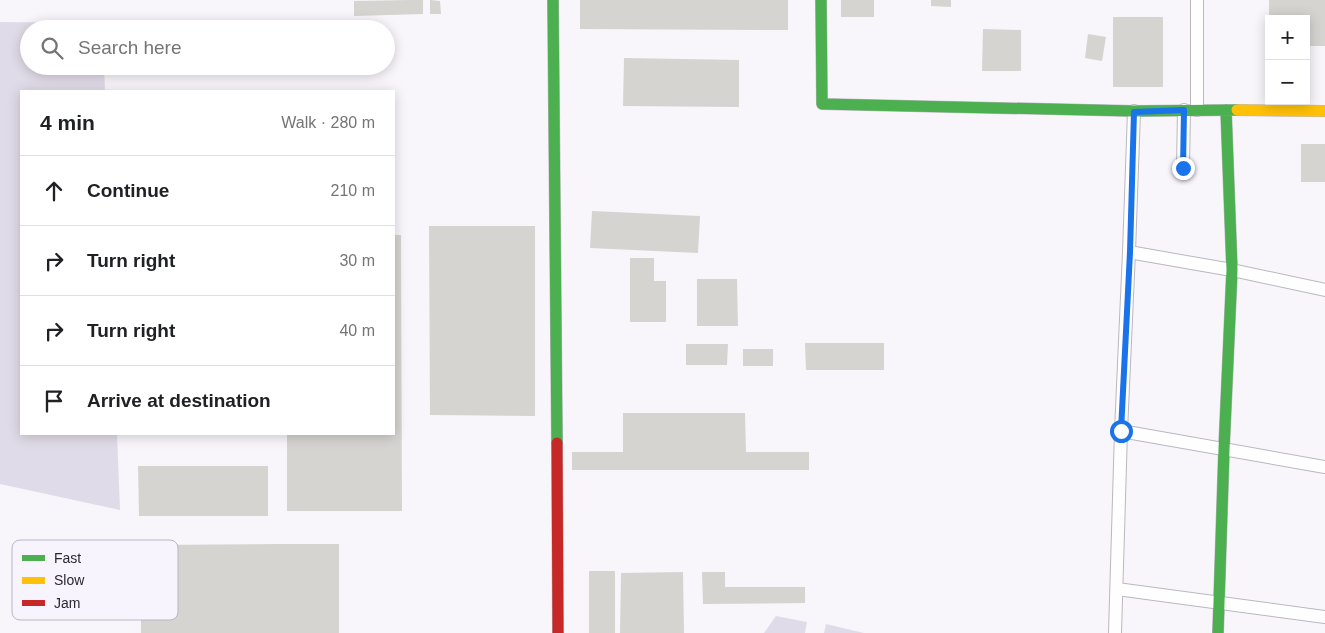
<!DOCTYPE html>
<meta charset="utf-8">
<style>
body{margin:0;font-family:Arial,sans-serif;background:#f6f6f6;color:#202124}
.controls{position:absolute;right:15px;top:15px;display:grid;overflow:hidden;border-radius:0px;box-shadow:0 2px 12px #0003}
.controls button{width:45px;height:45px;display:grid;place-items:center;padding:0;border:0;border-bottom:1px solid #e0e0e0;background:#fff;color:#202124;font:25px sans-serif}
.stop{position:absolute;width:15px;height:15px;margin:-11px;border:4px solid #1a73e8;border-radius:50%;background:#fff}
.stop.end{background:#1a73e8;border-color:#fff;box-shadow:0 1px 5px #0008}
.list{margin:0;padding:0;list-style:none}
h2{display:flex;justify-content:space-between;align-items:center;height:65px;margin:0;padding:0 20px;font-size:21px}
h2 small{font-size:16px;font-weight:400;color:#757577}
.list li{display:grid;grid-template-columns:32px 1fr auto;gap:15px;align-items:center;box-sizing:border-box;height:70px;padding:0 20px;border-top:1px solid #e0e0e0}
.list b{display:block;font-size:19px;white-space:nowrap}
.list em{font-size:16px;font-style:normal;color:#757577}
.icon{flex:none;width:28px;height:28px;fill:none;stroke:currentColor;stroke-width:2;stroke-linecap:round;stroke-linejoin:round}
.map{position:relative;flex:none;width:1325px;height:633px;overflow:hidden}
.search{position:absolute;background:#fff;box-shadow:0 2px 12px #0003;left:20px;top:20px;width:375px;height:55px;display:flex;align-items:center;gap:12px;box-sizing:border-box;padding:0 18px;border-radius:28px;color:#757577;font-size:19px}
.panel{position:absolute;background:#fff;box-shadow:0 2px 12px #0003;left:20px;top:90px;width:375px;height:345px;border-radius:0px}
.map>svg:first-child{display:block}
.green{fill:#e0dbe8}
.building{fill:#d5d4d1}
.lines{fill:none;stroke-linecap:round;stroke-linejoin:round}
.street-casing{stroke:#bab8bd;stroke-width:14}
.fast-casing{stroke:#bab8bd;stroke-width:12}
.slow-casing{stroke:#bab8bd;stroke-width:12}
.jam-casing{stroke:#bab8bd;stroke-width:12}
.street{stroke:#fefefe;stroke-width:12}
.fast{stroke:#4caf50;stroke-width:11}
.slow{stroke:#ffc107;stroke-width:11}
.jam{stroke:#c62828;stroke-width:11}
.route{stroke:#1a73e8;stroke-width:6}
.key{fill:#f8f4fd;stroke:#bab6bf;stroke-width:1}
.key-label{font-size:14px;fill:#2b272f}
</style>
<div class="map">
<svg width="1325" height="633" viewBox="0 0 1325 633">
<rect width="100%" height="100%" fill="#f8f6fb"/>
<path class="green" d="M0,22L102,23V29H29V66H104L105,91H21V434H117L120,510L0,484Z
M776,616L807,622L805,633H764Z
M826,624L864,633H824Z"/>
<path class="building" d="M411,0H423V14L354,16V1Z
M430,0L440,1L441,14H430Z
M580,0H788V30L580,29Z
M841,0H874V17H841Z
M931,0H951V7L931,6Z
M1269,0H1325V46H1306V19H1269Z
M1113,17H1163V87H1113Z
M983,29L1021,30V71H982Z
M1088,34L1106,37L1102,61L1085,58Z
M624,58L739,60V107L623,106Z
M1301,144H1325V182H1301Z
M592,211L700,216L698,253L590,248Z
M429,226H535V416L430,415Z
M394,235H401L402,511H287V434H394Z
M630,258H654V281H666V322H630Z
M697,279H737L738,326H697Z
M805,343H884V370H806Z
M686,344H728L727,365H686Z
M743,349H773V366H743Z
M623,413H745L746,452H809V470H572V452H623Z
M138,466H268V516H139Z
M279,544H339V633H141V545Z
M589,571H615V633H589Z
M683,572L684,633H620L621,573Z
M702,572H725V587H805V603L703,604Z"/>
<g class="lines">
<defs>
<path id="street" d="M1197,0V110
M1183,168L1184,110
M1129,252L1232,270L1325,290
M1121,431L1325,467
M1117,589L1325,617
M1115,633L1121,431L1129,252L1134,111"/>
<path id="fast" d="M553,0L557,443
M821,0L822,104L1134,111L1237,110
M1218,633L1224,449L1232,270L1226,110"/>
<path id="slow" d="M1237,110L1325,111"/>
<path id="jam" d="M557,443L558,633"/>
</defs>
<use href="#street" class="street-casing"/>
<use href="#fast" class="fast-casing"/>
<use href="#slow" class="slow-casing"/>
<use href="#jam" class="jam-casing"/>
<use href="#street" class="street"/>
<use href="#fast" class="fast"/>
<use href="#slow" class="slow"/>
<use href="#jam" class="jam"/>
</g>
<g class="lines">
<path class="route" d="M1121,431L1130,252L1134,112L1184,110L1183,168"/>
</g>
<rect x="12" y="540" width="166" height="80" rx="8" class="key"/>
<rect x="22" y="555" width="23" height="6" fill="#4caf50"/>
<rect x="22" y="577" width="23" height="7" fill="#ffc107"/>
<rect x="22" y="600" width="23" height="6" fill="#c62828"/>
<g class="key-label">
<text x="54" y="563">Fast</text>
<text x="54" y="585">Slow</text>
<text x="54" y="608">Jam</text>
</g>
</svg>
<div class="controls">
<button>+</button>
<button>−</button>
</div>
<div class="stop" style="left:1121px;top:431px"></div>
<div class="stop end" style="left:1183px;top:168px"></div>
<div class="search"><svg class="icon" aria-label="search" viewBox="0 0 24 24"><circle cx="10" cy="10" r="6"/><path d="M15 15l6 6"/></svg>Search here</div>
<section class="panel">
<h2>4 min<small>Walk · 280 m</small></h2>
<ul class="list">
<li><svg class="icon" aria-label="ahead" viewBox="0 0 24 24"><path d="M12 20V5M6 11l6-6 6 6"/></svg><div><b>Continue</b></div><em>210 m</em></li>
<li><svg class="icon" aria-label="right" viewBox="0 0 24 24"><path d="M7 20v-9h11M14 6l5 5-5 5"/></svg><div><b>Turn right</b></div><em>30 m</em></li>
<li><svg class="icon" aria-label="right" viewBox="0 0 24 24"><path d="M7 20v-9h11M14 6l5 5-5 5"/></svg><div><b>Turn right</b></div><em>40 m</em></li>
<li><svg class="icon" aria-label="arrive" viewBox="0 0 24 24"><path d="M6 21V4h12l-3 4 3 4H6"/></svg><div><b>Arrive at destination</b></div></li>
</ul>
</section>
</div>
